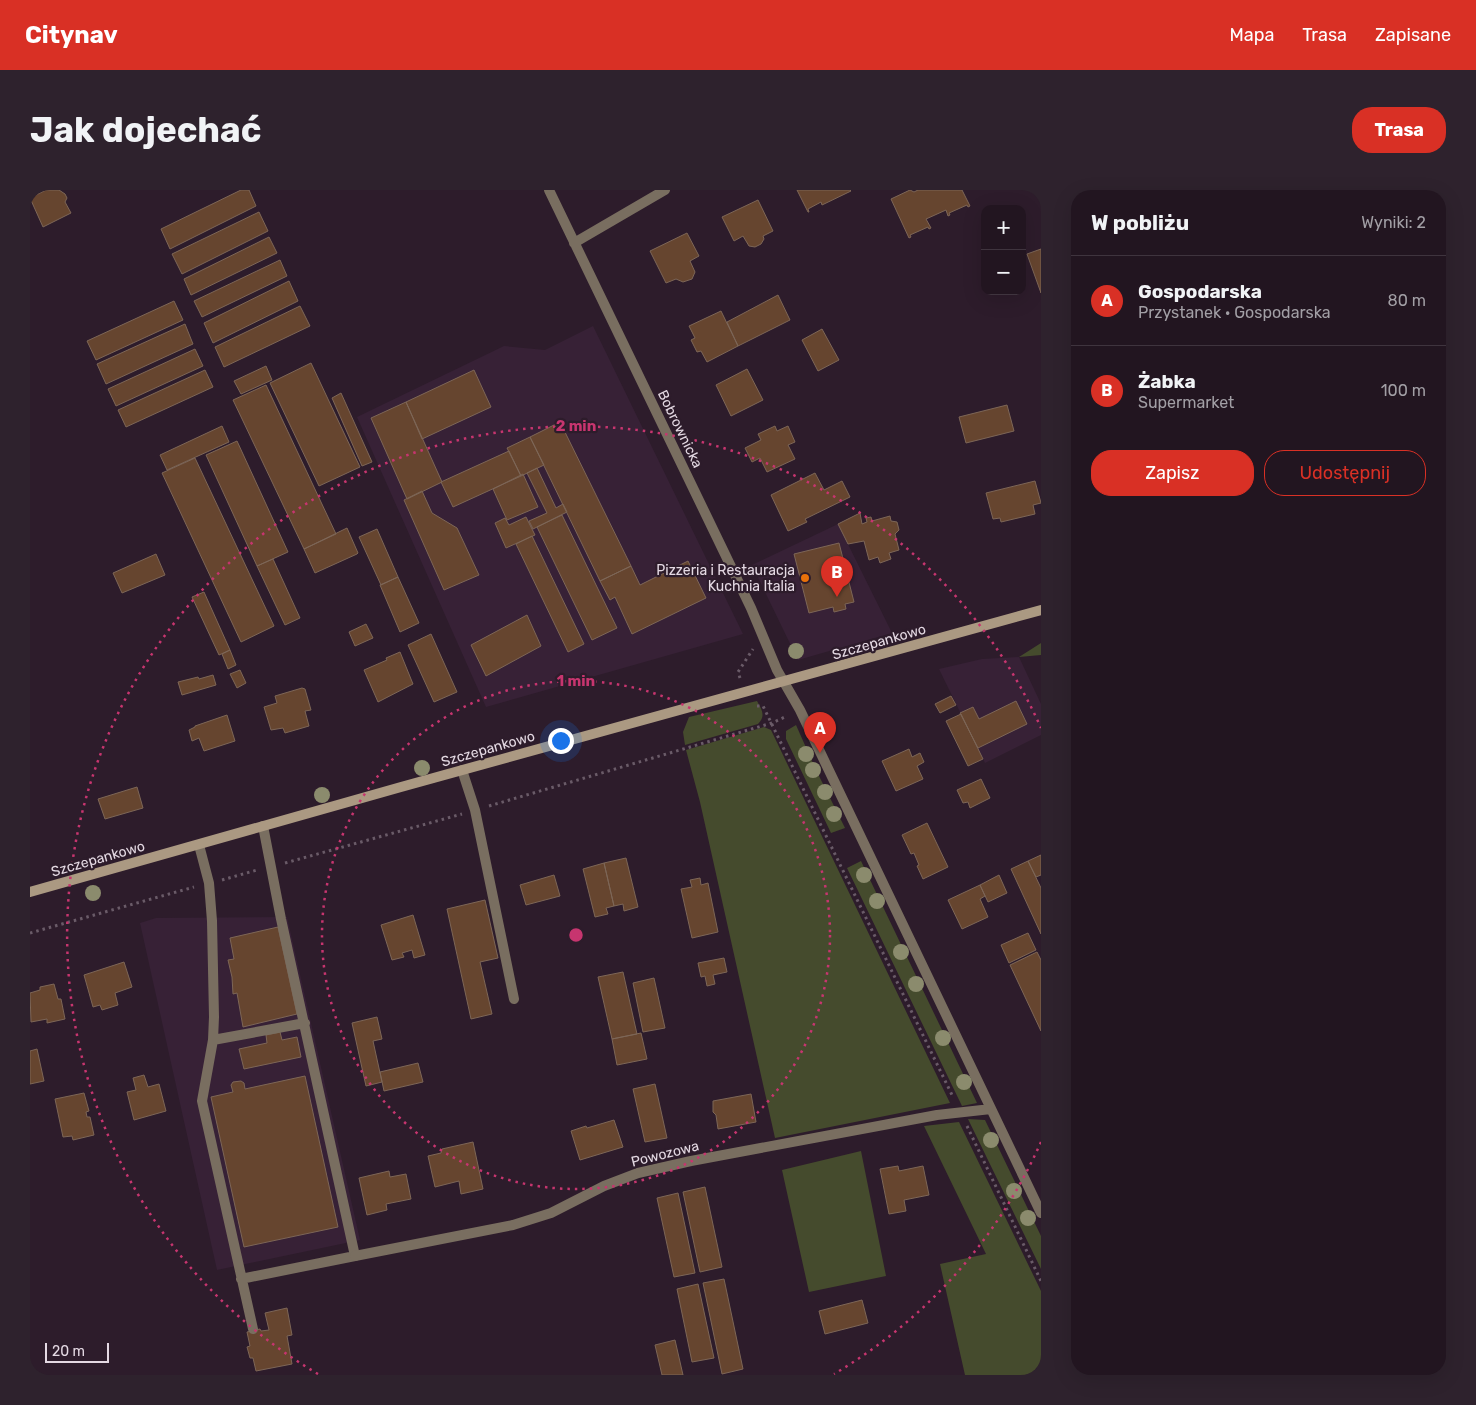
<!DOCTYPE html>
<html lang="pl">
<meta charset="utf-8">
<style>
body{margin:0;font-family:Rubik,sans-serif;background:#2e222d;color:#f1f3f6}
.controls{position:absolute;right:15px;top:15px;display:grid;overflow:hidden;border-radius:10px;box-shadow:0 5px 20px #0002}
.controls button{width:45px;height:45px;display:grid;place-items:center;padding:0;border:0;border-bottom:1px solid #3f343e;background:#221520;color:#f1f3f6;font:25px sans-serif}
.scale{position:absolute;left:15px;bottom:12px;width:64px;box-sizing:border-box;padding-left:5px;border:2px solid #e4d9e3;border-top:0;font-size:14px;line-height:18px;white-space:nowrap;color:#e4d9e3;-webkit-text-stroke:4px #2d1c2b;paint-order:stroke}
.you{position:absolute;left:530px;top:550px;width:18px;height:18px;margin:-12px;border:4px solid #fff;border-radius:50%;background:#1a73e8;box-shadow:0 0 0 8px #1a73e833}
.badge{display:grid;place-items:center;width:32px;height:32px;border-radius:50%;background:#d93025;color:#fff;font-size:16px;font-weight:700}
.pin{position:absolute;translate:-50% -41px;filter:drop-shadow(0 1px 2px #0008)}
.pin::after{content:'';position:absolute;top:26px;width:18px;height:15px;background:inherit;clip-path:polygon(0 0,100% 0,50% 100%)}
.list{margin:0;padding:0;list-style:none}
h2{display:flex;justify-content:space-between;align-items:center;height:65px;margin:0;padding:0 20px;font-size:21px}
h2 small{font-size:16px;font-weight:400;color:#a29fa5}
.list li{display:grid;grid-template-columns:32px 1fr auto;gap:15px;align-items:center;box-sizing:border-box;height:90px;padding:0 20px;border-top:1px solid #3f343e}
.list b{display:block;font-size:19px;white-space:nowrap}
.list p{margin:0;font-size:16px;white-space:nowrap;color:#a29fa5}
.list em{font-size:16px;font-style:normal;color:#a29fa5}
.actions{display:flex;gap:10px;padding:15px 20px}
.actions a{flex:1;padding:11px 0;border:1px solid #d93025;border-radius:20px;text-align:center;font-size:18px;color:#d93025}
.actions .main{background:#d93025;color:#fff}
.map{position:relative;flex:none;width:1011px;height:1185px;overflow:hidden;border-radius:20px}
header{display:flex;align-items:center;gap:30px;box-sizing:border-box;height:70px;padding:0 25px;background:#d93025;color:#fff}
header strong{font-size:24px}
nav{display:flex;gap:28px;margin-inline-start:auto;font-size:18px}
.intro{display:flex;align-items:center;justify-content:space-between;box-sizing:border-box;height:120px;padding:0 30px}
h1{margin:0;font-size:35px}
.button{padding:12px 22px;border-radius:20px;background:#d93025;color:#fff;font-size:18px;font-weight:700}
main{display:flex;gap:30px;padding:0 30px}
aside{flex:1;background:#221520;border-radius:20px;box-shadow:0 5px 20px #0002}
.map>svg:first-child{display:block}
.built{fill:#372136}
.green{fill:#454b2d}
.building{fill:#66452f;stroke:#7d6657}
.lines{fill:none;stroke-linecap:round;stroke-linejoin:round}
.path{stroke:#6a5b68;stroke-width:3;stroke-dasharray:2.5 4;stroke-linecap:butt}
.lane{stroke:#796e60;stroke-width:10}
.street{stroke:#796e60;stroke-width:10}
.secondary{stroke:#ab9982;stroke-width:10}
.tree{fill:#8b8b6d}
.ring{fill:none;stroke:#c7356f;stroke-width:2.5;stroke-dasharray:2.5 5}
.food-dot{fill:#e8710a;stroke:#2d1c2b;stroke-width:2}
.labels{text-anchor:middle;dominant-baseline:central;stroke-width:4.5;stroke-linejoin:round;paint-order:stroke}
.street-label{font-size:14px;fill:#e4d9e3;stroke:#2d1c2b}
.poi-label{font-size:14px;fill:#e4d9e3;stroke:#2d1c2b;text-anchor:end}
.centre{fill:#c7356f;stroke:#2d1c2b;stroke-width:2.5}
.ring-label{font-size:15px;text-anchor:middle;font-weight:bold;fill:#c7356f;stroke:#2d1c2b;stroke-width:4.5;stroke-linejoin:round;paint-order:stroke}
</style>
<header>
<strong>Citynav</strong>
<nav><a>Mapa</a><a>Trasa</a><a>Zapisane</a></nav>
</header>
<div class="intro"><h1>Jak dojechać</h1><a class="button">Trasa</a></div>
<main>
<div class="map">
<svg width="1011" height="1185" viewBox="0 0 1011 1185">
<rect width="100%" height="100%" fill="#2d1c2b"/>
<path class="built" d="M563,136L713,444L456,517L327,227L474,156L515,160Z
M808,334L862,443L768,470L722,375Z
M989,467L1011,514V545L955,573L909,479L952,469Z
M257,727L330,1050L187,1080L110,733L126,728Z"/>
<path class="green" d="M1011,453V465L989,467Z
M727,511C732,520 736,526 728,534L655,555L653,542L659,527Z
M766,535L786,580L815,638L801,643L756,549V541Z
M734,537L741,540L920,913L745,948L670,612L656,560Z
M831,671L947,913L932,916L817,678Z
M938,929L955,930L1011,1046V1079Z
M929,932L1011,1101V1185H935L910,1074L956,1064L894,936Z
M831,961L856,1086L779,1102L752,980Z"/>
<path class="building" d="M16,0H29L35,4L37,8L35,12L41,23L13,37L0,8Z
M211,0H219L226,16L140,59L131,39Z
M767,0H820L821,1L792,15L791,12L778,19L779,22H778Z
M880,0L884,2L888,0H932L940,16L938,17L937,15L919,23L920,25L918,26L916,20L896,29L901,38L899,39L898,37L880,45L881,47L879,48L861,9Z
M728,10L743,41L733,46L734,49L731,54L725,57L719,56L713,46L704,51L692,27Z
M229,22L238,41L152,84L142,64Z
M657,43L669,66L660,71L665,82L662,89L653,92L646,89L636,93L620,61Z
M239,47L247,63L161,105L154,89Z
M1011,59V103L997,64Z
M250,70L257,86L172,127L164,111Z
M259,91L268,111L183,153L174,133Z
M748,105L760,130L708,156L697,132Z
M144,111L153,130L66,170L57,151Z
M270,116L280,136L194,177L185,157Z
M691,121L708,156L677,172L671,161L667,162L661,150L665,148L659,136Z
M155,134L163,154L76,194L67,174Z
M792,139L809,170L788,181L772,150Z
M165,159L173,176L86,216L78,199Z
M281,173L330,277L289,296L240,193Z
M236,176L242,190L211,204L204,191Z
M717,179L733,210L701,226L686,195Z
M175,180L183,197L96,237L88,220Z
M444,180L461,217L392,249L376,212Z
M236,195L306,344L274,359L203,210Z
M311,203L342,272L332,276L302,208Z
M376,212L412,292L377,309L341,228Z
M977,215L984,241L936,253L929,227Z
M530,232L601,376L570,391L500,247Z
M192,236L199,252L137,280L130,265Z
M745,236L747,241L758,236L765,252L758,255L765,269L737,282L730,268L722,272L715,258L731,250L728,244Z
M500,247L514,275L491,286L477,258Z
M207,251L258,362L227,376L176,265Z
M479,261L491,286L423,317L411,292Z
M165,268L244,436L211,452L132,283Z
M507,278L526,318L533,314L537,322L503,339L499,331L517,323L497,283Z
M785,283L794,300L812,291L820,307L775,329L777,332L758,341L741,305Z
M493,284L508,317L477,330L463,299Z
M1005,291L1011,313L1003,315L1005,324L971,332L970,328L963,329L956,303Z
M392,301L402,323L427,338L449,385L414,400L374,310Z
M830,323L832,334L837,332L836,328L841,327L842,331L860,326L861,331L867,332L869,340L865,344L869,360L859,363L861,369L850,373L848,367L839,370L834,351L818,354L808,334Z
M532,325L587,438L562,450L507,337Z
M496,327L505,345L476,358L465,333L475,328L479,335Z
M317,338L328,363L327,364L285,383L274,359Z
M347,339L368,387L351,395L329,347Z
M502,346L554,454L538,462L486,354Z
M809,353L824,412L815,414L816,419L804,422L803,417L779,423L764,364Z
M126,364L135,385L92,403L83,383Z
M243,369L270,428L255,435L227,376Z
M658,371L676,408L602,444L585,407L580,410L570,391L601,376L610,395Z
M368,387L389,433L370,442L350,395Z
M174,402L200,460L189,465L162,407Z
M497,425L511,456L456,486L441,455Z
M336,434L343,448L325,456L319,442Z
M401,444L427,502L404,512L378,455Z
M200,460L206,475L198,479L192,464Z
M370,462L383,494L348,512L334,480L357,470L356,468Z
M210,480L216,493L207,498L200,484Z
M183,485L186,495L152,505L148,492L168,487L169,489Z
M272,498L275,499L281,520L275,521L279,536L255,543L253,538L241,540L234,517L247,513L245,506Z
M921,506L926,515L910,523L905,514Z
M986,511L997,534L948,558L930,523L943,517L949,529Z
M931,524L953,569L938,576L916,531Z
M197,525L205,551L174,561L169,548L162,551L159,540L165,537V536Z
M879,559L882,567L890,563L894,572L887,576L893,589L866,601L852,571Z
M951,589L960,608L940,618L938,612L933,613L927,600Z
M107,597L113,618L75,629L68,609Z
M897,633L918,677L893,689L887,676L889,675L884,663L881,664L872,645Z
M1011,665V685L1006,687L998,671Z
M596,668L608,717L594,721L593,714L584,716L574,673Z
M998,671L1011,698V744L981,679Z
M574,673L584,716L576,718L578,724L565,727L553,679Z
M524,685L530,706L496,715L490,695Z
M969,685L977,703L958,712L950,695Z
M670,688L671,695L678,693L688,742L662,748L651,699L662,697L660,690Z
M950,695L955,706L950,709L958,727L932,739L918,710Z
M455,710L468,768L450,772L462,824L441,829L417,719Z
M383,725L395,765L384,768L382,760L372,763L374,767L362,770L351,735Z
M248,737L267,824L213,837L207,803L203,804L202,787L198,770L204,769L200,748Z
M998,743L1006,760L979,773L971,755Z
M1007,762L1011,770V841L980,775Z
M694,768L697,782L683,785L685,794L677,796L675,786L671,787L668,773Z
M94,772L102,797L85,803L88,815L72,820L70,815L63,817L54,785Z
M593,782L607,844L582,849L568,787Z
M624,788L635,838L613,842L603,793Z
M24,794L28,809H31L35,829L17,833V829L1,832L0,803L10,800V797Z
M347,827L352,849L343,851L352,892L336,896L322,833Z
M250,842L252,850L267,847L271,867L214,879L209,859L237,853L236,845Z
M611,843L617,869L587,875L582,849Z
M7,859L14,891L0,894V861Z
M388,873L393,892L354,901L350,882Z
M114,885L118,897L129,894L136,921L104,930L97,902L106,900L103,888Z
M275,886L308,1037L214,1057L181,907L203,902L201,895L203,892L211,891L214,893L215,899Z
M625,894L637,948L615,952L603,899Z
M54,903L59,921L56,922L57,927H60L64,945L43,950L42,946L33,947L25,909Z
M721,904L726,932L688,939L686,925L683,922V911Z
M584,930L593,957L550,970L541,941L556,936L557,938Z
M443,952L453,999L431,1004L429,991L405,997L398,966L411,963L412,959Z
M868,976L869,981L893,976L899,1005L874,1010L876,1021L859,1024L850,979Z
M359,981L360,987L376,984L381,1009L356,1014L357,1020L337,1025L329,988Z
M675,997L692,1077L670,1082L653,1002Z
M648,1003L665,1083L644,1087L627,1008Z
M694,1089L713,1179L692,1184L673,1093Z
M668,1094L684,1168L662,1172L647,1099Z
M832,1110L838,1133L795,1144L789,1121Z
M257,1118L262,1145L257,1146L262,1174L226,1181L223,1168H220L217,1157L220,1156L217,1142L230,1139L231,1141L239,1140L235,1123Z
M645,1150L653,1185H632L625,1155Z"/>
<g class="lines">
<path class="path" d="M710,488L708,482L723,459
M727,516H733L923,907
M459,616L742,533L757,526
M255,673L432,624
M192,690L227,680
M0,743L164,697
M937,936L1011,1091"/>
<path class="lane" d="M432,580L445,620L484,809
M169,655L179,693L182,731L184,827L183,850L172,911L223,1139
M183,850L275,833
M211,1089L325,1066L251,729L233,636"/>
<path class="street" d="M519,0L721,418L747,480L770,520L1011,1023
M544,53L635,0
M325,1066L483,1035L521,1023L574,996L608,983L661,971L907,925L961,919"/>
<path class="secondary" d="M0,702L371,597L1011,420"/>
</g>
<g class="tree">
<circle cx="766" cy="461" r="8"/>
<circle cx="776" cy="564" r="8"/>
<circle cx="392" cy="578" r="8"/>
<circle cx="783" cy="580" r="8"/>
<circle cx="795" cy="602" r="8"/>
<circle cx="292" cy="605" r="8"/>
<circle cx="804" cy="624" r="8"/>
<circle cx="834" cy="685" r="8"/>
<circle cx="63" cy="703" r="8"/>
<circle cx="847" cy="711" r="8"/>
<circle cx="871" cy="762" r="8"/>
<circle cx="886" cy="794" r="8"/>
<circle cx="913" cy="848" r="8"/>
<circle cx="934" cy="892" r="8"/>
<circle cx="961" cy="950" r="8"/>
<circle cx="984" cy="1001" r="8"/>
<circle cx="998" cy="1028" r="8"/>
</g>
<g class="ring">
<circle cx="546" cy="745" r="254"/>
<path d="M1011 952A509 509 0 0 1 804 1184M288 1184A509 509 0 1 1 1011 538"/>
</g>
<circle class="food-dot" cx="775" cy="388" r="5"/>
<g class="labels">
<g class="street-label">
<text transform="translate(650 239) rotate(64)">Bobrownicka</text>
<text transform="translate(849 452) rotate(-16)">Szczepankowo</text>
<text transform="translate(458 559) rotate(-16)">Szczepankowo</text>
<text transform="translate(68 669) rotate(-16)">Szczepankowo</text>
<text transform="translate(635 964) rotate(-14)">Powozowa</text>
</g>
<g class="poi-label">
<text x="765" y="380">Pizzeria i Restauracja<tspan x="765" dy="16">Kuchnia Italia</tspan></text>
</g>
</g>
<circle cx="546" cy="745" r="8" class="centre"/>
<g class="ring-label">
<text x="546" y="241">2 min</text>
<text x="546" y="496">1 min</text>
</g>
</svg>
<div class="controls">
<button>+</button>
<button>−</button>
</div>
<div class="scale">20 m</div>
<div class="you"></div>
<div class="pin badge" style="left:790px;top:563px">A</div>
<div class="pin badge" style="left:807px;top:407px">B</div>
</div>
<aside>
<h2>W pobliżu<small>Wyniki: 2</small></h2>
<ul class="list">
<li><span class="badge">A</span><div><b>Gospodarska</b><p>Przystanek · Gospodarska</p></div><em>80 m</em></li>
<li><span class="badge">B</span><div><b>Żabka</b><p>Supermarket</p></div><em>100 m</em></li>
</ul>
<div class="actions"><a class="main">Zapisz</a><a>Udostępnij</a></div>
</aside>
</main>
